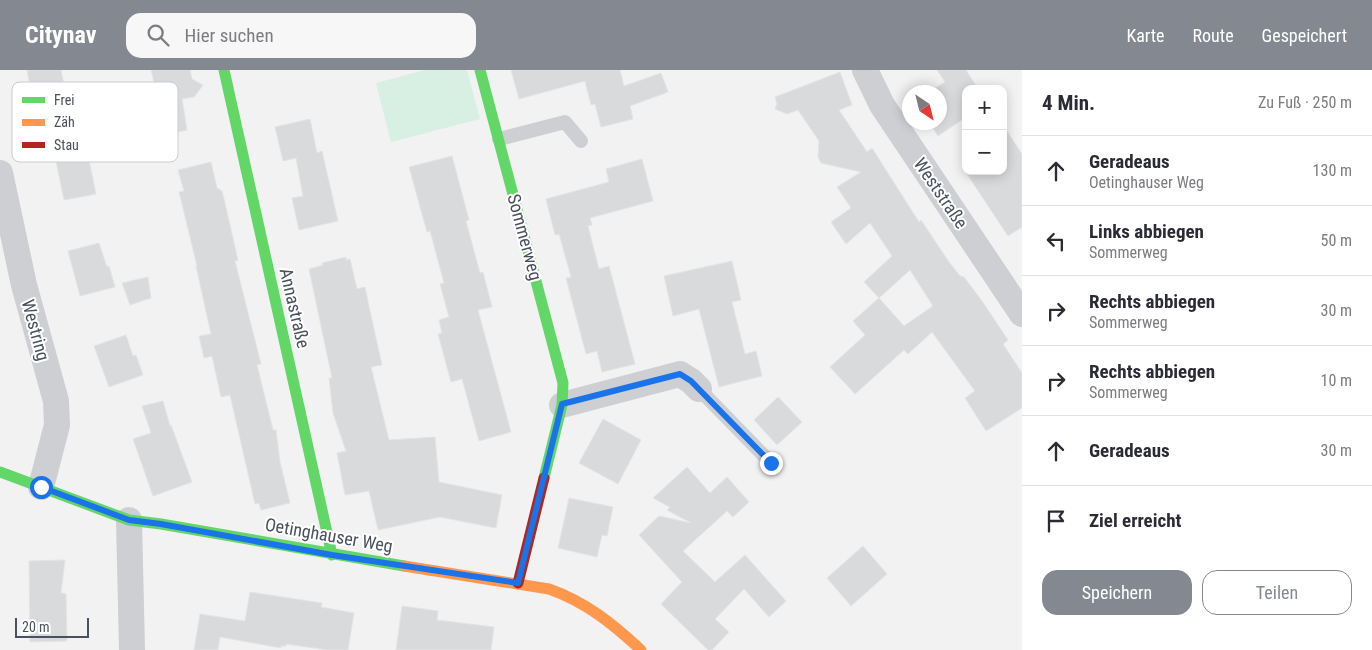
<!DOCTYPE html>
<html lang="de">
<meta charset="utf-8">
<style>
body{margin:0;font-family:"Roboto Condensed",sans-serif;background:#f7f7f7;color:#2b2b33}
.controls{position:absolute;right:15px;top:15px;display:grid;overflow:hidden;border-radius:10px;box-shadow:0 2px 12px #0003}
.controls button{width:45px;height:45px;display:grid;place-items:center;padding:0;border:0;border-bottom:1px solid #e1e1e2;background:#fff;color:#2b2b33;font:25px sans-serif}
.compass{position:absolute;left:902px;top:15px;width:45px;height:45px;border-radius:50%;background:#fff;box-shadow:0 2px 12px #0003;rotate:145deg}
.scale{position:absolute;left:15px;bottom:12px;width:74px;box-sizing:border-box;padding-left:5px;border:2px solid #49515d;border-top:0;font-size:14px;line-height:18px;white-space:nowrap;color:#49515d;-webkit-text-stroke:4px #fff;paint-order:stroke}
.stop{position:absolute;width:15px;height:15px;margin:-11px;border:4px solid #1a73e8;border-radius:50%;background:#fff}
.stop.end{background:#1a73e8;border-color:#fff;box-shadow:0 1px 5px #0008}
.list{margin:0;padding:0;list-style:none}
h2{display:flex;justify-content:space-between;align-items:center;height:65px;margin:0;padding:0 20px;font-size:21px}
h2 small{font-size:16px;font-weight:400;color:#7c7c81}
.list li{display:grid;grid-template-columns:32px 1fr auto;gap:15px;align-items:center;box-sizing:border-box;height:70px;padding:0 20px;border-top:1px solid #e1e1e2}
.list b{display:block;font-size:19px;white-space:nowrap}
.list p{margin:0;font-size:16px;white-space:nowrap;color:#7c7c81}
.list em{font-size:16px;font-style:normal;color:#7c7c81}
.actions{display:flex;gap:10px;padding:15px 20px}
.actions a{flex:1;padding:11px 0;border:1px solid #848991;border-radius:15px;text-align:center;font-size:18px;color:#848991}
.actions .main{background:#848991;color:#fff}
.icon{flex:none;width:28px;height:28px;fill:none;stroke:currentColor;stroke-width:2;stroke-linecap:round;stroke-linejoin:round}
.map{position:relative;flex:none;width:1022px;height:580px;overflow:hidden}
header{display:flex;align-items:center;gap:30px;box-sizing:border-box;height:70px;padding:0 25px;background:#848991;color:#fff}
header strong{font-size:24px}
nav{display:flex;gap:28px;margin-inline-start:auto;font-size:18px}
.search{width:350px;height:45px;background:#f7f7f7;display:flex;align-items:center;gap:12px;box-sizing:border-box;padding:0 18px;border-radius:15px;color:#7c7c81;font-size:19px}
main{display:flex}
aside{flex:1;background:#fff}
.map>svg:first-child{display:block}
.green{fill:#d8efe4}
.building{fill:#d9dadc;stroke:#e3e4e5;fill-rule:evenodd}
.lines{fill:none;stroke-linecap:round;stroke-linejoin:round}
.lane{stroke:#cdcfd2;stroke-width:14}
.street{stroke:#cdcfd2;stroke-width:26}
.fast{stroke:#63d668;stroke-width:11}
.slow{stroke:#ff974d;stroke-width:11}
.jam{stroke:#b3261e;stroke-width:11}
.route{stroke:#1a73e8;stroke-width:6}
.labels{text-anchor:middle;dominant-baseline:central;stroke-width:4;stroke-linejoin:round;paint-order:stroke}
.street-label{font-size:18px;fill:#49515d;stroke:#fff}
.key{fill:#fff;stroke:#c8cbce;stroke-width:1}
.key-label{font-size:14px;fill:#49515d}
</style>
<header>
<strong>Citynav</strong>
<div class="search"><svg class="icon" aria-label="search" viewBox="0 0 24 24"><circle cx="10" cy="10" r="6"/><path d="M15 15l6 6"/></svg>Hier suchen</div>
<nav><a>Karte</a><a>Route</a><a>Gespeichert</a></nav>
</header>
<main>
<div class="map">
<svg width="1022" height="580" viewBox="0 0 1022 580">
<rect width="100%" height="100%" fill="#f2f2f2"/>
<path class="green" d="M425,0H467L480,49L391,72L376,13Z"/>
<path class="building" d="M27,0H61L68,33L34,39Z
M151,0H190L192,9L203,15L194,27L182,29L187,60L169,64L165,45L162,46Z
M511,0H620L624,16L661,3L668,22L630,36L633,49L601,57L595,34L591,35L585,11L519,29Z
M937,0H966L978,19H966V47L938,66L929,52H940V22H929L945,12Z
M840,2L852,35L839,40L867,82L872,78L919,152L921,150L949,192L960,206L964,207L982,231L1008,270L1003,274L1022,303V338L986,361L965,328L975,321L932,262L908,284L904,280L855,324L830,297L865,265L853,251L879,228L864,212L892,186L870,153L846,174L831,152L851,138L837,117L861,102L821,93L818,87L819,71L798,40L787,44L775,39L777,34L775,27ZM910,200L933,236L904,256L879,228Z
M310,49L317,83L322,81L338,151L299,160L292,128L303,126L296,88L283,91L275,57Z
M1003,55L1022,84V157L1008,166L965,101H1003Z
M88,85L96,124L64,130L56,91Z
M452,86L469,150L466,151L480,203L483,202L492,237L478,240L511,362L479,371L462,309L451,312L438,264L442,263L439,250L449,247L440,214L444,213L430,161L427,162L409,97Z
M642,89L653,131L590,148L592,155L588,156L599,199L609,196L635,294L602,302L597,281L586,284L566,208L571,207L559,164L555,165L546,129L609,112L606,99Z
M211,92L217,118L222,121L225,133L238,190L235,191L261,294L257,295L273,360H276L280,392L290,433L261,440L259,433L255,434L230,325L221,327L212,286L204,288L199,266L211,264L196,196H197L179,122L184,121L178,100Z
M99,173L107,197L109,196L115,217L80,226L68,181Z
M346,187V190L350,189L357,219L365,217L370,241L382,295L371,297L389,370L435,367L439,412L502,425L496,458L440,447L378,460L369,421L345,425L337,383L346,381L333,343L329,308H332L309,199L323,195L322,193Z
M732,191L741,230L732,232L745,284L756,281L762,306L719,317L699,239L673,246L664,206Z
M148,207L151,228L130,235L122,213Z
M126,265L133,286L136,285L143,305L109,317L94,276Z
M778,327L802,352L777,375L754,350Z
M163,331L170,356L171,355L192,412L153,426L133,369L151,363L142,336Z
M603,349L641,370L618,414L579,393Z
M687,397L710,423L727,407L749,432L733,447L727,441L683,481L715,512L745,485L786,531L769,547L744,519L715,549L729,562L712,580H708L661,534L682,512L639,465L659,446L691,453L667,440L670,437L653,428Z
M569,428L613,437L607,466L602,465L597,487L558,478Z
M863,476L887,504L851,536L827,508Z
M65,490L61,523L66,524L67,571L30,572L29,491Z
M250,522L322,533L321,537L354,543L348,580H328L286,574V576H281V578L220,567L218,580H194L200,544L245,551Z
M402,536L438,541L437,550L494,557L491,580H396Z"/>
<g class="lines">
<path class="lane" d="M499,69L565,52L581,71
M699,319L771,393"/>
<path class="street" d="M865,0L882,35L1022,244
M0,103L24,215L56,331L57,355L41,417
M562,335L680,304L691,311L699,319
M129,450L132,580"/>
<path class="fast" d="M224,0L332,485
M480,0L563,313L562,335L544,408
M0,402L129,450L161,454L404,496"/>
<path class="slow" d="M404,496L549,519C586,532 613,554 641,580"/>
<path class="jam" d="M518,513L544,408"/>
</g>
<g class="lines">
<path class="route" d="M41,417L129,450L161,454L332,485L518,513L562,334L680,304L691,311L771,393"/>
</g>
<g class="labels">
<g class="street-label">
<text transform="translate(941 123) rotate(56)">Weststraße</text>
<text transform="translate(525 167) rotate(75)">Sommerweg</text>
<text transform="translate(295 238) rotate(77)">Annastraße</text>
<text transform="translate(36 260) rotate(75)">Westring</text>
<text transform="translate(329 465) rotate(10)">Oetinghauser Weg</text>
</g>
</g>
<rect x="12" y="12" width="166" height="80" rx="8" class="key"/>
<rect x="22" y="27" width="23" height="6" fill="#63d668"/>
<rect x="22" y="49" width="23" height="7" fill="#ff974d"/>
<rect x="22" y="72" width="23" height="6" fill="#b3261e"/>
<g class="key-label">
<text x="54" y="35">Frei</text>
<text x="54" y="57">Zäh</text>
<text x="54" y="80">Stau</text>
</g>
</svg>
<div class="controls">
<button>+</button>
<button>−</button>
</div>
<svg class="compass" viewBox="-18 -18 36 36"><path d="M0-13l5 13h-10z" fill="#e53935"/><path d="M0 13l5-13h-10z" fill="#7c7c81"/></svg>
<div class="scale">20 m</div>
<div class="stop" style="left:41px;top:417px"></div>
<div class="stop end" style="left:771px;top:393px"></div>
</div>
<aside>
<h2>4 Min.<small>Zu Fuß · 250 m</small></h2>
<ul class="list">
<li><svg class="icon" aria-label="ahead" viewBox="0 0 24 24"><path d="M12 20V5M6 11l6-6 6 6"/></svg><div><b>Geradeaus</b><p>Oetinghauser Weg</p></div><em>130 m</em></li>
<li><svg class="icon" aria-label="left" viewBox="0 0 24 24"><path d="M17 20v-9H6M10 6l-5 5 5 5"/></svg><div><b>Links abbiegen</b><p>Sommerweg</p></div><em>50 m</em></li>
<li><svg class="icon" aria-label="right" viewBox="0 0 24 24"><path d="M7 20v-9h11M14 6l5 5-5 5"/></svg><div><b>Rechts abbiegen</b><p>Sommerweg</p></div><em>30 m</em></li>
<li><svg class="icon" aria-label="right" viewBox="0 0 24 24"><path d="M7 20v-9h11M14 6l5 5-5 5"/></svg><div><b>Rechts abbiegen</b><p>Sommerweg</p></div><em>10 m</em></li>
<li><svg class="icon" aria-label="ahead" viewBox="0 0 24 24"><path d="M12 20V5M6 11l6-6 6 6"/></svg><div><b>Geradeaus</b></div><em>30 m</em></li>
<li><svg class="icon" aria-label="arrive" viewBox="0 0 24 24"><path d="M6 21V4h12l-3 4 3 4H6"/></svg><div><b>Ziel erreicht</b></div></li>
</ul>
<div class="actions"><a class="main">Speichern</a><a>Teilen</a></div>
</aside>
</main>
